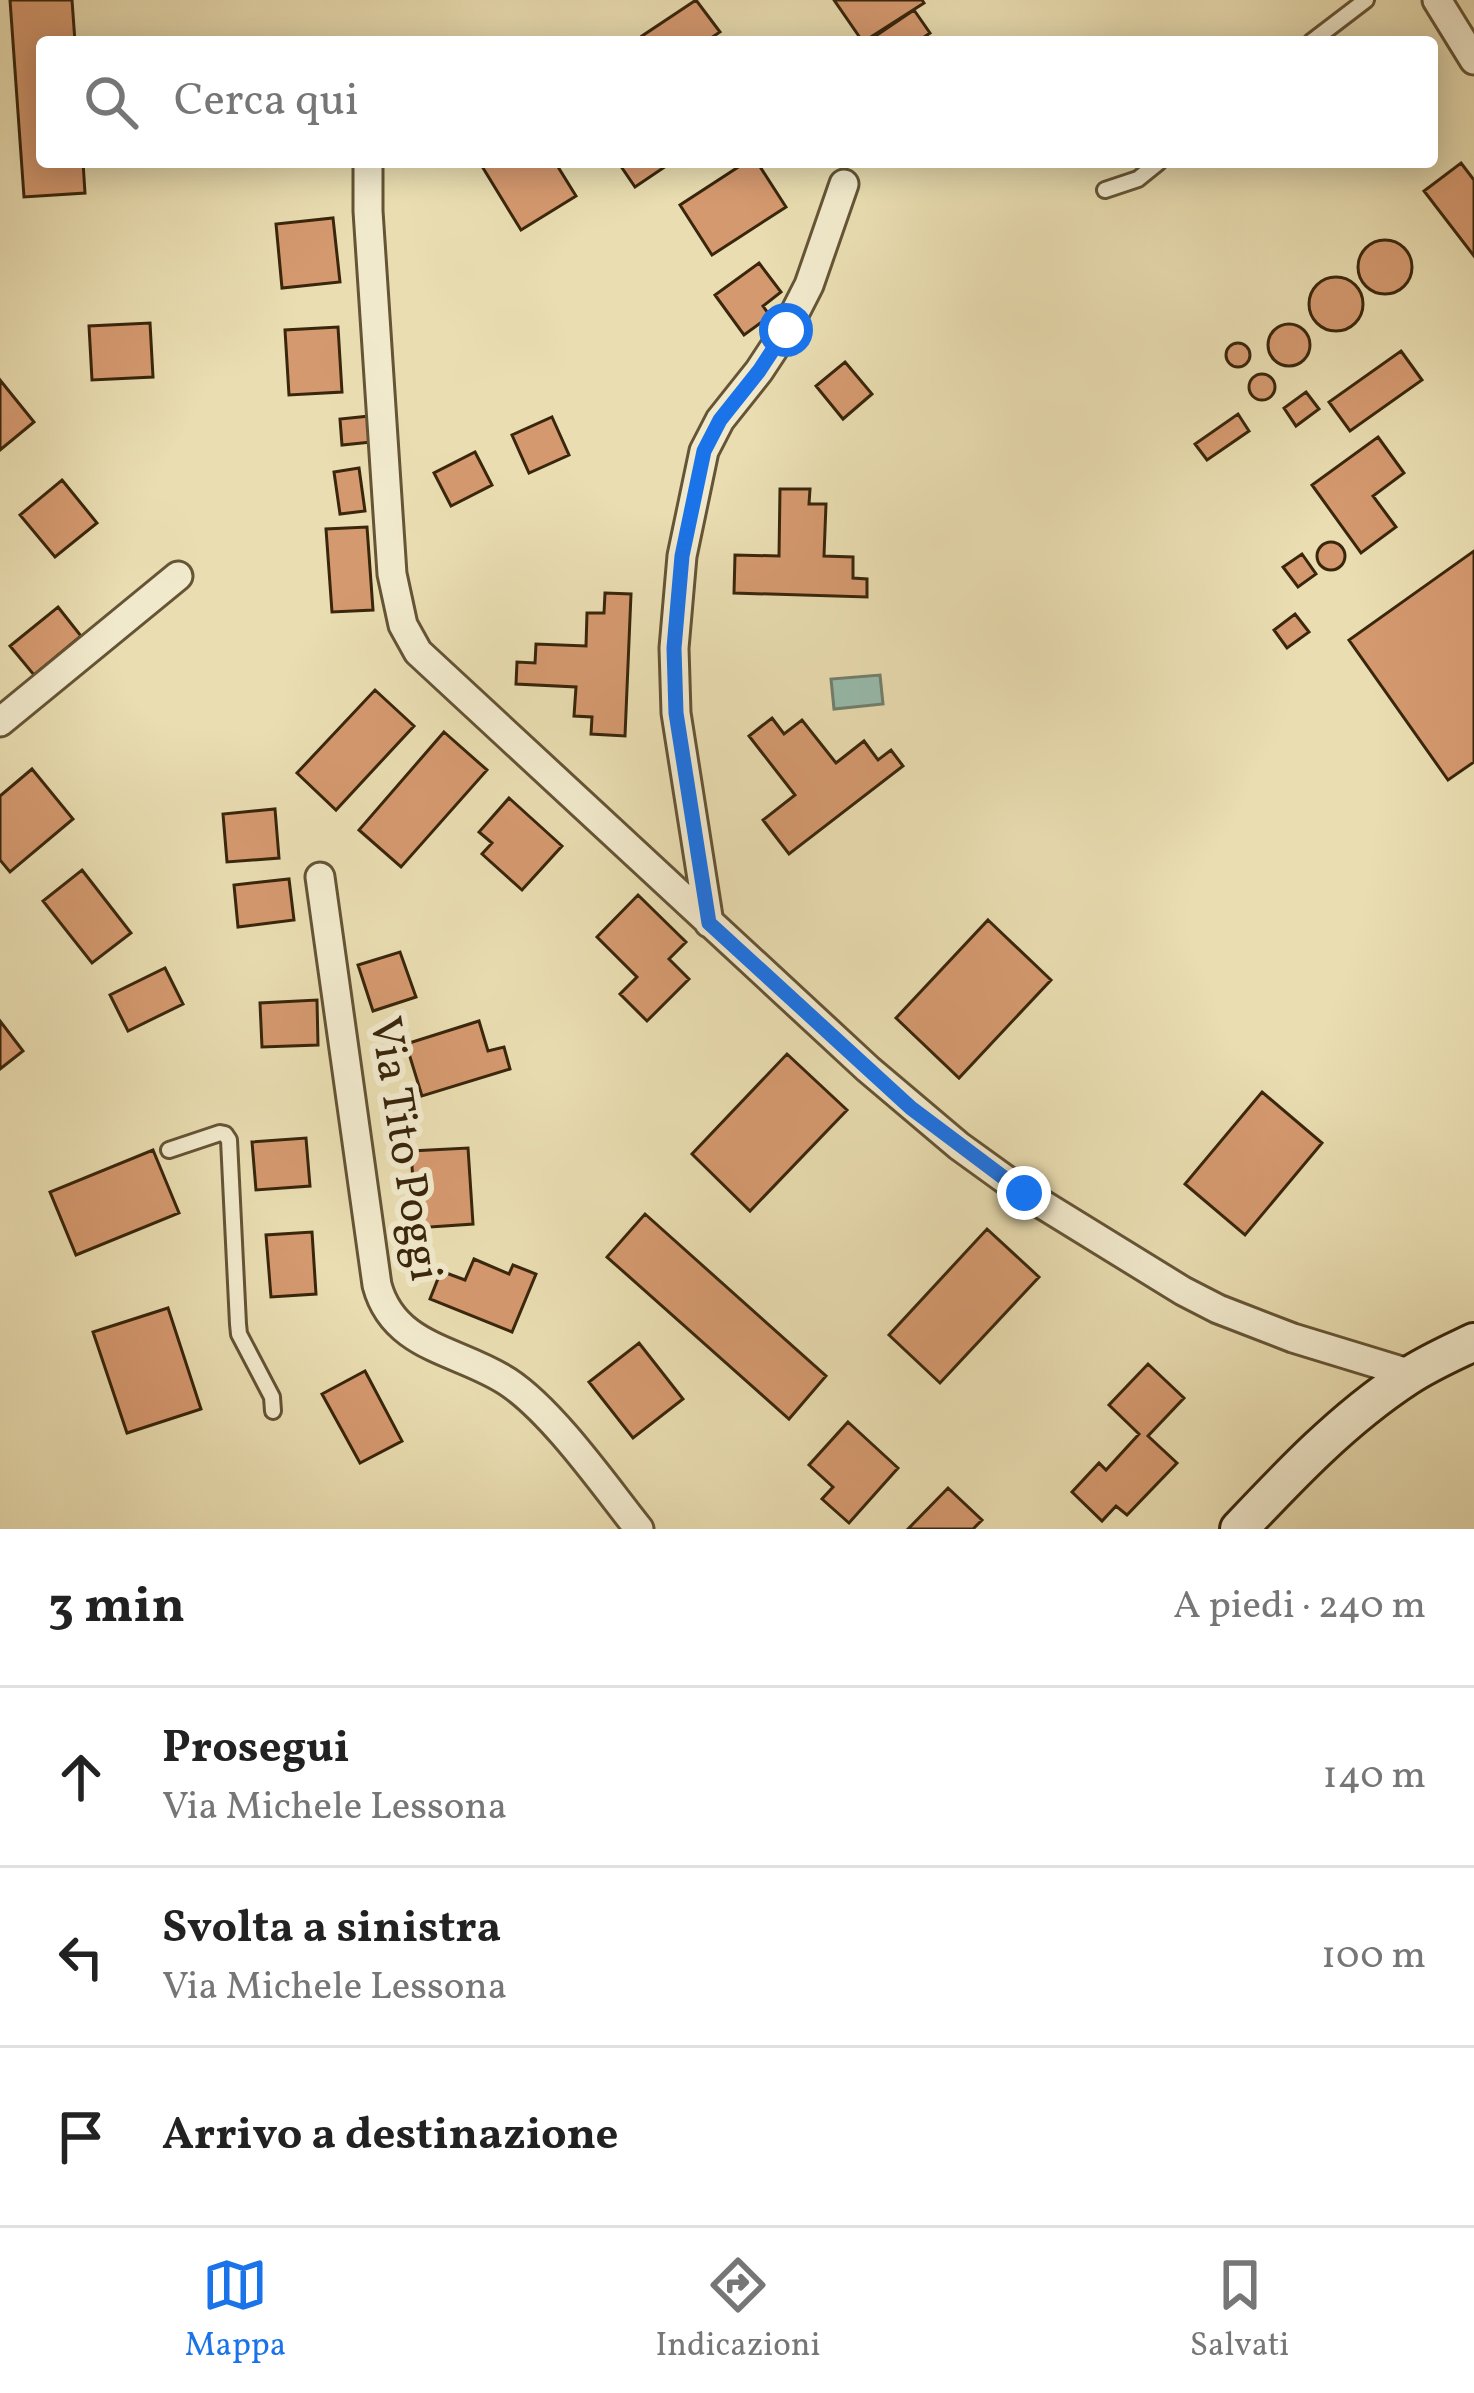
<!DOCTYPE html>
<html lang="it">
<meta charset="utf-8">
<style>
body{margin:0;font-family:Vollkorn,serif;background:#f2f2f2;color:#222}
.stop{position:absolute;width:36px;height:36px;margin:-27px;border:9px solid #1a73e8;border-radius:50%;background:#fff}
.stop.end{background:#1a73e8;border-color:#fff;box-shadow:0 3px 12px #0008}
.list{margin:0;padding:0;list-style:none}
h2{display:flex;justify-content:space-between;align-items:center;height:156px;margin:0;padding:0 48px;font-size:51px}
h2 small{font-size:39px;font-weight:400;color:#767676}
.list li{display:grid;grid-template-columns:78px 1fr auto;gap:36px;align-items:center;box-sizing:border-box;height:180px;padding:0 48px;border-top:3px solid #e0e0e0}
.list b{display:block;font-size:45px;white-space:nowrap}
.list p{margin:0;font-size:39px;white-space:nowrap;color:#767676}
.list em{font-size:39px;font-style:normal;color:#767676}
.icon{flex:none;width:66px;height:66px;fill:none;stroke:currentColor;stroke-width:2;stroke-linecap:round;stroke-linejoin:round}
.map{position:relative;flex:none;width:1474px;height:1529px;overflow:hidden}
.search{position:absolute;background:#fff;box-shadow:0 6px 30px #0003;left:36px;right:36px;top:36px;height:132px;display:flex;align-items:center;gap:30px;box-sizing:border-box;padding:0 42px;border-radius:12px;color:#767676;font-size:45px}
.sheet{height:696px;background:#fff}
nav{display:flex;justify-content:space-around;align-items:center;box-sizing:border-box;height:168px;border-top:3px solid #e0e0e0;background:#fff;font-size:33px;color:#767676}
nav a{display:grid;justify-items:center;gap:6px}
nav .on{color:#1a73e8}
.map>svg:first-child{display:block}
.water{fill:#97bbad;stroke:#717f6d;stroke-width:3}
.building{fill:#d5996f;stroke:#39260c;stroke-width:3}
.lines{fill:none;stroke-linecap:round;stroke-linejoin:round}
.lane-casing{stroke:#655435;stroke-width:20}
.street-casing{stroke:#655435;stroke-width:33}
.secondary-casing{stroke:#39260c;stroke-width:42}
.lane{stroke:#f1e9cc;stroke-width:14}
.street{stroke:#f1e9cc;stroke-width:27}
.secondary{stroke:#f1e9cc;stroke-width:36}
.route{stroke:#1a73e8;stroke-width:15}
.labels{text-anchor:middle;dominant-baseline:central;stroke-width:12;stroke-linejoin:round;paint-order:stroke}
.street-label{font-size:45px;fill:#39260c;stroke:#f1e9cc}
</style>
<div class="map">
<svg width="1474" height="1529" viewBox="0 0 1474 1529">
<rect width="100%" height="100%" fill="#e9ddb1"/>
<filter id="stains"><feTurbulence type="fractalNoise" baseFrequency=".00167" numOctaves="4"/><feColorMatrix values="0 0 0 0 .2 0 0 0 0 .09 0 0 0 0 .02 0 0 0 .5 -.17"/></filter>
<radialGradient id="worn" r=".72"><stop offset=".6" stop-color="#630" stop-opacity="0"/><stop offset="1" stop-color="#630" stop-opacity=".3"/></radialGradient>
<path class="water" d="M880,675L883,704L834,709L831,679Z"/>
<path class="building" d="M10,0H72L75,42H42V162H83L85,193L24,197Z
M696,0L720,32L705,42H646L642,36Z
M834,0H922L924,3L863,42Z
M914,10L930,33L917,42H877L874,37Z
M555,162L576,196L521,230L480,163Z
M618,162H672L635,187Z
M746,162H757L786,207L712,255L680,205Z
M1461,163L1474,180V256L1424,191Z
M333,218L340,282L282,288L276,224Z
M1358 267a27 27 0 1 1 54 0a27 27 0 1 1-54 0Z
M759,263L781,292L763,306L770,316L744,335L715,295Z
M1309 304a27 27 0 1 1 54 0a27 27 0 1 1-54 0Z
M150,323L153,377L92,380L89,326Z
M1268 345a21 21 0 1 1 42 0a21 21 0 1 1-42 0Z
M338,327L342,392L289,395L285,330Z
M1226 355a12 12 0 1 1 24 0a12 12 0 1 1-24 0Z
M1401,351L1422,380L1350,431L1329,402Z
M845,362L872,394L843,419L816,386Z
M1249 387a13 13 0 1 1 26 0a13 13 0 1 1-26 0Z
M0,380L34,422L0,450Z
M1306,392L1319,409L1296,426L1284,408Z
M1238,414L1249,431L1207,460L1195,444Z
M370,416L372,442L342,445L340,419Z
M552,417L569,455L529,473L512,435Z
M1378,437L1404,473L1373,496L1396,527L1361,553L1312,485Z
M475,452L492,485L451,506L434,473Z
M359,468L365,511L340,514L334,472Z
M62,480L97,523L55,557L20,515Z
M780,489H810L809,504H826L824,556L853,557V578L867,579V597L734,593L735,555L779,556Z
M367,527L373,610L332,612L326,529Z
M1317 556a14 14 0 1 1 28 0a14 14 0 1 1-28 0Z
M1474,551V762L1448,780L1349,640Z
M1302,554L1316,574L1298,587L1283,567Z
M605,593L631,594L625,736L591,734L592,717L574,716L576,687L516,684L517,662L535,663L536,644L586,646L587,613H604Z
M58,607L81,636L34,675L10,646Z
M1295,614L1309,632L1287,648L1274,630Z
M375,690L414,726L336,810L297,773Z
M772,718L784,734L802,720L836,763L864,741L878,760L891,750L903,766L789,854L763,820L795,795L749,736Z
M444,732L487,770L401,867L359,830Z
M32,769L73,819L10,872L0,860V796Z
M509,798L562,846L522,890L482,854L492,843L479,832Z
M275,809L279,858L227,862L223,814Z
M82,870L131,933L92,963L43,901Z
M289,879L294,920L238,927L234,885Z
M638,895L686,942L669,959L689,979L647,1021L620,994L637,977L597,937Z
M988,920L1051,980L959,1078L896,1018Z
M400,952L416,997L373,1011L358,965Z
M165,968L183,1004L128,1031L110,995Z
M317,1000L318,1045L262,1047L260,1003Z
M0,1021L23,1051L0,1069Z
M479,1021L488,1051L504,1047L510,1069L422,1096L406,1044Z
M787,1054L847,1110L750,1211L692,1154Z
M1262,1092L1322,1143L1245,1235L1185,1184Z
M306,1138L310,1186L256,1190L252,1142Z
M468,1148L473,1224L416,1228L411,1151Z
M153,1150L179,1213L76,1255L50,1192Z
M645,1214L826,1376L789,1419L607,1257Z
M987,1229L1039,1277L940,1383L889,1335Z
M312,1232L316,1294L271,1297L266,1235Z
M474,1259L509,1274L513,1265L536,1274L512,1332L430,1299L441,1271L465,1280Z
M168,1308L201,1409L127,1433L93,1332Z
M639,1343L683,1399L633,1438L589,1382Z
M1148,1364L1184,1398L1148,1436L1177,1463L1127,1515L1116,1506L1102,1521L1072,1492L1099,1463L1106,1470L1139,1434L1109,1405Z
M365,1371L402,1441L360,1463L322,1394Z
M848,1422L898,1468L849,1523L822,1499L833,1487L809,1465Z
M948,1488L982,1520L973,1529H908Z"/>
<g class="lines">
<defs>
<path id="lane" d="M1311,42L1366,0
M1105,190L1138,179L1159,162
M169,1150L220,1133L225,1134L229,1140L238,1324L239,1334L272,1397L273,1411"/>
<path id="street" d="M1437,0L1474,60
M368,162V211L392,574L403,625L418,652L868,1069L959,1146L1024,1193L1183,1291L1218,1309L1293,1338L1411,1374
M0,722L178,576
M320,877L377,1285C394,1349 460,1350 508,1382C553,1412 604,1485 639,1529
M709,923L676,713L674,648L682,556L704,451L720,420L759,371L786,330L809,285L844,184"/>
<path id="secondary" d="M1239,1529C1291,1474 1343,1419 1407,1377C1428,1363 1451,1353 1474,1342"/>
</defs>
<use href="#lane" class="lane-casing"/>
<use href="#street" class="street-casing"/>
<use href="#secondary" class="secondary-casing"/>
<use href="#lane" class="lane"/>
<use href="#street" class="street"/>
<use href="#secondary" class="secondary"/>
</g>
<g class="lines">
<path class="route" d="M786,330L759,371L720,420L704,451L682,556L674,648L676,713L709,923L911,1108L1024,1193"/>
</g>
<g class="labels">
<g class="street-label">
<text transform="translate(403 1149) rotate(81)">Via Tito Poggi</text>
</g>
</g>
<rect width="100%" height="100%" filter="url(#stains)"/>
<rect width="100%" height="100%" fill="url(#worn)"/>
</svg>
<div class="stop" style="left:786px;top:330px"></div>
<div class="stop end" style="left:1024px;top:1193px"></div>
<div class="search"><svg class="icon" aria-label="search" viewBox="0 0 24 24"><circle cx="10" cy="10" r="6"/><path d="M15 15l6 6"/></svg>Cerca qui</div>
</div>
<section class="sheet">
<h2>3 min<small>A piedi · 240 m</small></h2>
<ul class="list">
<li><svg class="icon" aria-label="ahead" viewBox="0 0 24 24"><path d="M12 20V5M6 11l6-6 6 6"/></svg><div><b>Prosegui</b><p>Via Michele Lessona</p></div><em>140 m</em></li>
<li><svg class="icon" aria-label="left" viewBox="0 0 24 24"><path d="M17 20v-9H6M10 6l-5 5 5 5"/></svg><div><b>Svolta a sinistra</b><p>Via Michele Lessona</p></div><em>100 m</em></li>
<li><svg class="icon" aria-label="arrive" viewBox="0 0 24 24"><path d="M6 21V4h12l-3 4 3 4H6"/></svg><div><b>Arrivo a destinazione</b></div></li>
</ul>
</section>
<nav>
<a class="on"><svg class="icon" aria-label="map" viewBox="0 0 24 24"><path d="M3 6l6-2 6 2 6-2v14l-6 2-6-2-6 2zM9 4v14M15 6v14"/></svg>Mappa</a>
<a><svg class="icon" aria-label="directions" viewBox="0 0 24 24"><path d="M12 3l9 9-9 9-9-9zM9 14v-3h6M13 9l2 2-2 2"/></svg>Indicazioni</a>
<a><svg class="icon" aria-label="saved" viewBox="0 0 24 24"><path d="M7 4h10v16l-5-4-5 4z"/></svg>Salvati</a>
</nav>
